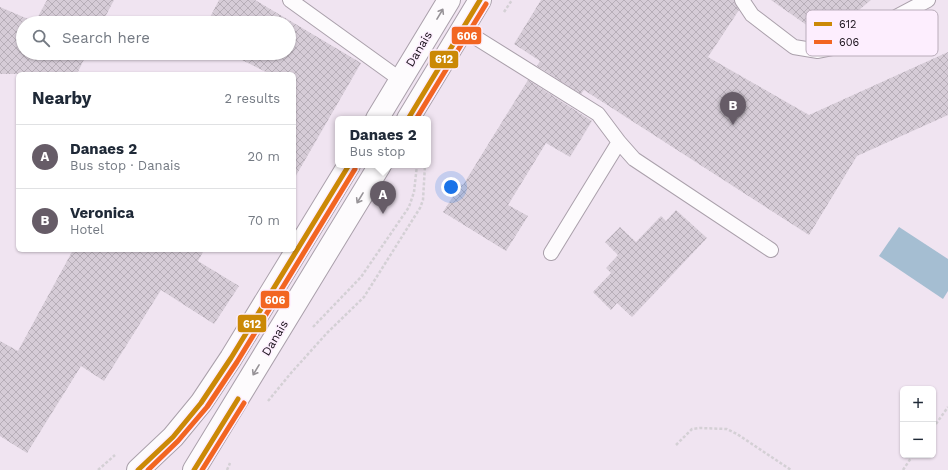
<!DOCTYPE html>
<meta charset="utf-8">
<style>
body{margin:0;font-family:"Work Sans",sans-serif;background:#f6f6f7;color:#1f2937}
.controls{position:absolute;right:12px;bottom:12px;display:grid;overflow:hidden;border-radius:6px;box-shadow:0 1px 3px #0004}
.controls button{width:36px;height:36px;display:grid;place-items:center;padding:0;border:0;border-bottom:1px solid #e0e1e3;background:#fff;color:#1f2937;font:20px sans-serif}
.you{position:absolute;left:451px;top:187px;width:14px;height:14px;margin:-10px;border:3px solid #fff;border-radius:50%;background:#1a73e8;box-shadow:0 0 0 6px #1a73e833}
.badge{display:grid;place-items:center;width:26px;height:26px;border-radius:50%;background:#665c67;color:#fff;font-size:13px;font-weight:700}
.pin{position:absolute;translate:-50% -33px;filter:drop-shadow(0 1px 2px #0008)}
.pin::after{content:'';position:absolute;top:21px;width:14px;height:12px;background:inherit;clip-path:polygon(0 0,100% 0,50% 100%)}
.popup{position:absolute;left:335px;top:116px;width:96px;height:52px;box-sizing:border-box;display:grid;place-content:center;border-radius:6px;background:#fff;filter:drop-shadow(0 1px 3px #0005);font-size:13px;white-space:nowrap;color:#747a83}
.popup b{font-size:15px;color:#1f2937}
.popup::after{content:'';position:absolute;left:50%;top:100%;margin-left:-8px;border:8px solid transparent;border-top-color:#fff}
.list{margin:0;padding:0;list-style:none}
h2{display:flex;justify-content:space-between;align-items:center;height:52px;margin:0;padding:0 16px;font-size:17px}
h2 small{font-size:13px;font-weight:400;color:#747a83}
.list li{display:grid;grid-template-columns:26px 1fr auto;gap:12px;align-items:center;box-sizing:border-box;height:64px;padding:0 16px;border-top:1px solid #e0e1e3}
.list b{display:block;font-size:15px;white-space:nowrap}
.list p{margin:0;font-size:13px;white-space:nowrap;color:#747a83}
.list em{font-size:13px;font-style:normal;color:#747a83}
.icon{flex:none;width:22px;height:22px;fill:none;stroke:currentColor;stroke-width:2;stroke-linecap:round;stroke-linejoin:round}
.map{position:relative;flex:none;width:948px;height:470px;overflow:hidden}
.search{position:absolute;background:#fff;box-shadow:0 1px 3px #0004;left:16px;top:16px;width:280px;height:44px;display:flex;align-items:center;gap:10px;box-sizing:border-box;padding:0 14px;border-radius:22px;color:#747a83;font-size:15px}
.panel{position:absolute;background:#fff;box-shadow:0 1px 3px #0004;left:16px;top:72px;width:280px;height:180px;border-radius:6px}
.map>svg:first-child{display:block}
.water{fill:#a5bed2}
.building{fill:url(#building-cross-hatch)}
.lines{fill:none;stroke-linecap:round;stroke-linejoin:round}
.lane-casing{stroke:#aaa0ab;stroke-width:16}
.secondary-casing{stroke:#aaa0ab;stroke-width:24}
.path{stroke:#d4d0d5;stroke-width:2.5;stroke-dasharray:3 2;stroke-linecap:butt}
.lane{stroke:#fdfbfd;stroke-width:14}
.secondary{stroke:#fdfbfd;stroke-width:22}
.bus-1-casing{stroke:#fdeefe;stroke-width:8}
.bus-2-casing{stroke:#fdeefe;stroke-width:8}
.bus-1{stroke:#cb8906;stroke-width:5}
.bus-2{stroke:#f26522;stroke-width:5}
.oneway{stroke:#979398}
.labels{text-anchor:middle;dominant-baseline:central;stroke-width:3;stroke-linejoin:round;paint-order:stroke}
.street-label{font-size:12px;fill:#1b131c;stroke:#fdeefe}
.key{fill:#fdeefe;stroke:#b9acba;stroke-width:1}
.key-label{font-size:11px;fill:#1b131c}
.line-badge{stroke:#fdeefe;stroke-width:1.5}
.badge-label{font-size:11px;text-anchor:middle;font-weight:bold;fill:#fff}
</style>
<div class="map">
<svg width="948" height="470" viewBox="0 0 948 470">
<defs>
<pattern id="building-cross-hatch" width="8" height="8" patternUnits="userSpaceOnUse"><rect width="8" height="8" fill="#d6ccd7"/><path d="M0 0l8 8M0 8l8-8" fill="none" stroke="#b7aeb8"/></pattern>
</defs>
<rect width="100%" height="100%" fill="#f0e4f1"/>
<path class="water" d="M899,227L948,259V291L943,299L879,256Z"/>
<path class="building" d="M47,0H114L102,23H23V53H87L77,74H0V7L35,22Z
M219,0H255L361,63L294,179V74H270L228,53H289V23H207Z
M541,0H734L739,10L708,57L809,115L948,52V115L857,156L809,235L584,90L581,94L537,66L540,61L514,44Z
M771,0H871L825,38Z
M528,80L592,121L570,157L546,143L508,205L528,216L506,251L443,212L461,184L463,185Z
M676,210L707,238L632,317L617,303L611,310L593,292L611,273L606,268L618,255L605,242L620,227L636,242L661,216L666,221Z
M73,250H204L198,261L239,286L214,324L161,290L104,381L81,366L27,453L0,436V341L18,351Z"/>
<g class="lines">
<defs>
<path id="lane" d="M290,0L401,80
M742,0L752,15L794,47L818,51L833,48L847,43L928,0
M462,29L598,114L619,142L634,159L771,250
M551,253L619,142"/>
<path id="secondary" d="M377,119L449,0
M408,119L480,0
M138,470L173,437L201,403L231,358L349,165
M194,470L380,165"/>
</defs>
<use href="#lane" class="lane-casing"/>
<use href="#secondary" class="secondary-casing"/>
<path class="path" d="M504,12L512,0
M313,327L361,277L409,207L414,192L417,165
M268,401L291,373L327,333L364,297L420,208L423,200L425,165
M933,428L948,407
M676,445L692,429L700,428L727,429L737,434L791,470
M98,470L115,455
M227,470L230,463
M903,470L913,455"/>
<use href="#lane" class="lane"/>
<use href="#secondary" class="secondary"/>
<defs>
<path id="bus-1" d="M408,119L480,0
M138,470L173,437L201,403L231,358L349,165
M194,470L238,399"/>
<path id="bus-2" d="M416,119L486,4
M148,470L178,441L207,407L237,362L355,169
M202,470L244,403"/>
</defs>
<use href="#bus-1" class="bus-1-casing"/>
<use href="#bus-2" class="bus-2-casing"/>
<use href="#bus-1" class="bus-1"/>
<use href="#bus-2" class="bus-2"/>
</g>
<defs><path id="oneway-shaft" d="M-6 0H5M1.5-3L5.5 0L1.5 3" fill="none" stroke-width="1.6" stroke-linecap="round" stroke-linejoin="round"/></defs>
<g class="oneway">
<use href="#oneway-shaft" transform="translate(440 14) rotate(-59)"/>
<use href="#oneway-shaft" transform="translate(360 198) rotate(121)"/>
<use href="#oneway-shaft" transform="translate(256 370) rotate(121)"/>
</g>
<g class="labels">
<g class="street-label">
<text transform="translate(419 49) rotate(-59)">Danais</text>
<text transform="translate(275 338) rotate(-59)">Danais</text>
</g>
</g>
<rect x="806" y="10" width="132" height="46" rx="6" class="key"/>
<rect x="814" y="22" width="18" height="4" fill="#cb8906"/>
<rect x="814" y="40" width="18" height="4" fill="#f26522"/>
<g class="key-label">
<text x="839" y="28">612</text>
<text x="839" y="46">606</text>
</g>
<g class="line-badge">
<rect x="451" y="26" width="31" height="19" rx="4" fill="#f26522"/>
<rect x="429" y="50" width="30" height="19" rx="4" fill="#cb8906"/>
<rect x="260" y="290" width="30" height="19" rx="4" fill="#f26522"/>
<rect x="237" y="314" width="30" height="19" rx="4" fill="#cb8906"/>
</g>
<g class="badge-label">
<text x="467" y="40">606</text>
<text x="444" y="63">612</text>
<text x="275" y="304">606</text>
<text x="252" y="328">612</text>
</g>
</svg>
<div class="controls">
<button>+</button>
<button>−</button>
</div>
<div class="you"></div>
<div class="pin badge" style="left:383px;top:214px">A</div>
<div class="popup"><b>Danaes 2</b>Bus stop</div>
<div class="pin badge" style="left:733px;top:125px">B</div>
<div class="search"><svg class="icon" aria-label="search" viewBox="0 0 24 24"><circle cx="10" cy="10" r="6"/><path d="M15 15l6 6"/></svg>Search here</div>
<section class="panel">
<h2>Nearby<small>2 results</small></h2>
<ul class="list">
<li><span class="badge">A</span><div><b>Danaes 2</b><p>Bus stop · Danais</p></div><em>20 m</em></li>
<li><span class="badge">B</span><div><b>Veronica</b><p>Hotel</p></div><em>70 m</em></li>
</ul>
</section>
</div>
